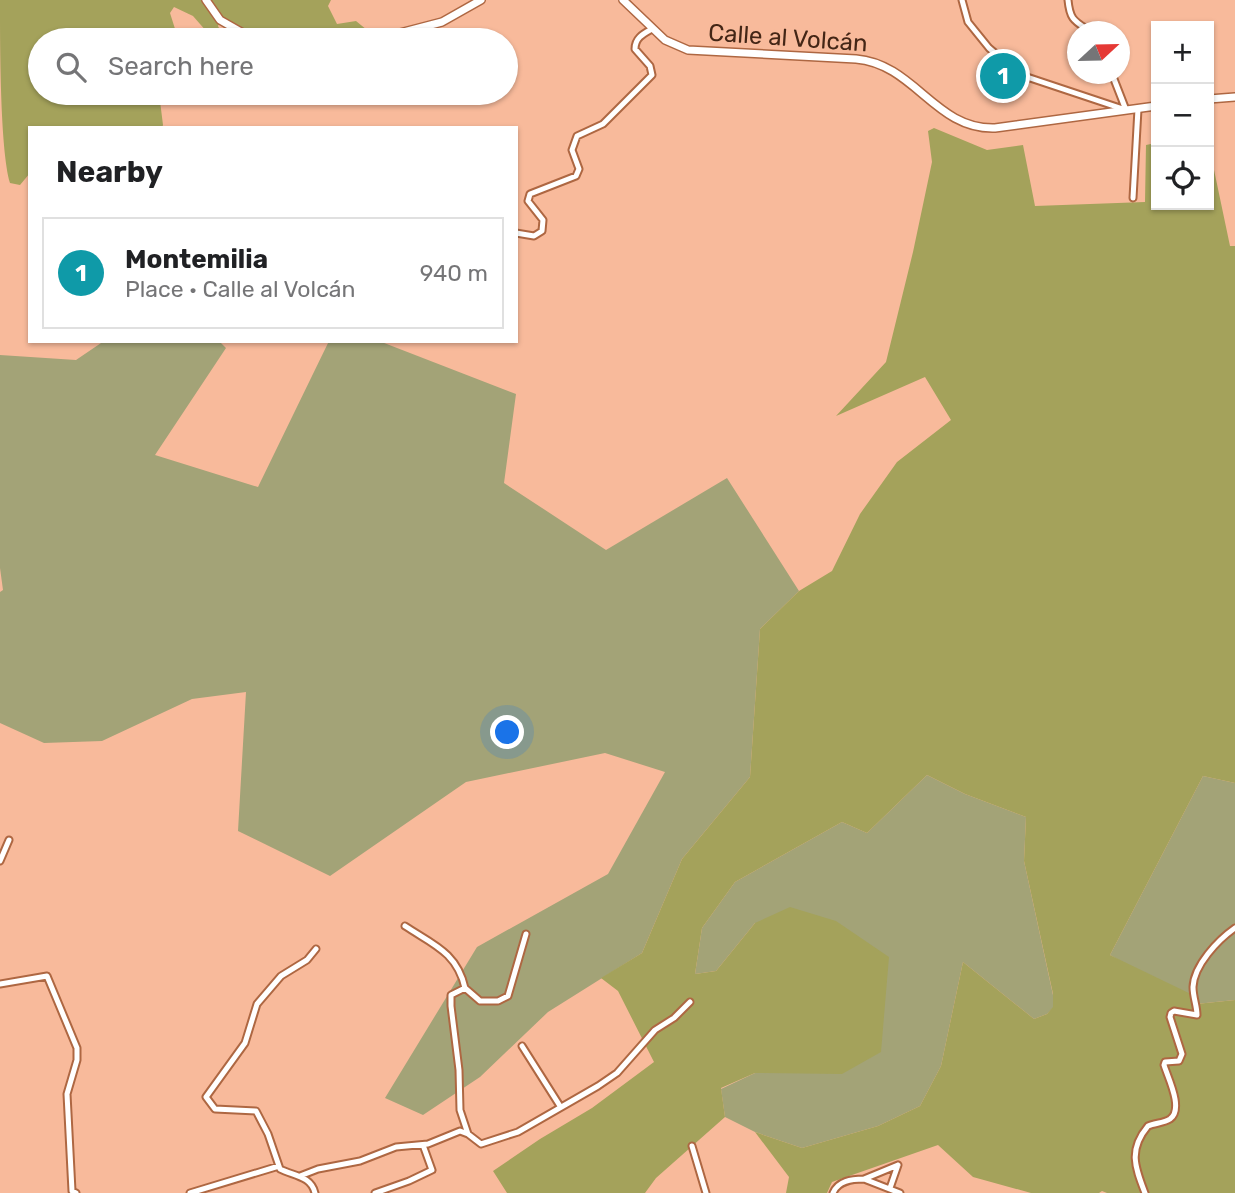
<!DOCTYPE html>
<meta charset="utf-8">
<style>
body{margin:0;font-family:Rubik,sans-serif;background:#f2f2f2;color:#202124}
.controls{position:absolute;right:21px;top:21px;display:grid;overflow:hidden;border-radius:0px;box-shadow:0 2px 5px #0004}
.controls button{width:63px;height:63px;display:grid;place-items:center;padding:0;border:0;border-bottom:2px solid #e0e0e0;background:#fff;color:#202124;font:35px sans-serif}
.compass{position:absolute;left:1067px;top:21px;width:63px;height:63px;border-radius:50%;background:#fff;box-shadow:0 2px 5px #0004;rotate:68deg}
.you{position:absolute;left:508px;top:733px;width:24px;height:24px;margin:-18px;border:5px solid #fff;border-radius:50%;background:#1a73e8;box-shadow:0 0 0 10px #1a73e833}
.badge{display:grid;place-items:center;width:46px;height:46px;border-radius:50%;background:#ea580c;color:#fff;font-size:23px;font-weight:700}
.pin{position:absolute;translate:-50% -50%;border:4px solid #fff;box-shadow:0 2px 7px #0006}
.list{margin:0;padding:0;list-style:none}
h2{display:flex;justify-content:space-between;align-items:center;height:91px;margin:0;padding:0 28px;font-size:30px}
h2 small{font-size:23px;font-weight:400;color:#757577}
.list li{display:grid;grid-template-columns:46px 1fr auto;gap:21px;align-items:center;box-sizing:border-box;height:112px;margin:0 14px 14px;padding:0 14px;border:2px solid #e0e0e0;border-radius:0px}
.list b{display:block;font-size:26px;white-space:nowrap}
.list p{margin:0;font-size:23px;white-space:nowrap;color:#757577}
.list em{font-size:23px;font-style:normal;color:#757577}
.icon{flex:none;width:38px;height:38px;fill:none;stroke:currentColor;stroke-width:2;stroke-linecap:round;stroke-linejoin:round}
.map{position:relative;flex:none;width:1235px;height:1193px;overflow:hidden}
.search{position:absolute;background:#fff;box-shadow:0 2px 5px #0004;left:28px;top:28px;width:490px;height:77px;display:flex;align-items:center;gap:18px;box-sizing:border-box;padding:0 24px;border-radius:38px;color:#757577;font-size:26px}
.panel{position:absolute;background:#fff;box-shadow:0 2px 5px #0004;left:28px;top:126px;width:490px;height:217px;border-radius:0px}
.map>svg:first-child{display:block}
.green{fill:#a3a377}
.forest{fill:#a4a25b}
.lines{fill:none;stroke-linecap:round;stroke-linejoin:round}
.minor-casing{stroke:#ae6742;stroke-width:9}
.tertiary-casing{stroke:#ae6742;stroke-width:10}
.minor{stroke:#fff;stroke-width:5}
.tertiary{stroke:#fff;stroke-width:7}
.labels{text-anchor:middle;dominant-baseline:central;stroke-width:5;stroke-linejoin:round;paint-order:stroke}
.street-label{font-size:24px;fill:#442616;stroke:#f8ba9b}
</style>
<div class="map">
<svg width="1235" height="1193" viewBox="0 0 1235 1193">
<rect width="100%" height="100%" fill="#f8ba9b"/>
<path class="green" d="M104,341H219L226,348L155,455L258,487L329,341H379L516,394L504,483L606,550L727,478L799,591L760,629L750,777L682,859L642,953L548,1012L480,1077L423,1115L385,1098L477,947L608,874L665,772L605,753L466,782L330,876L238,831L246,692L192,699L102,741L44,743L0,723V592L3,590L0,568V355L76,360Z
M927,775L965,794L1026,817L1024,861L1053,995V1008L1047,1014L1034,1019L963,962L941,1066L920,1106L878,1126L802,1148L755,1132L725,1117L721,1089L755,1073L792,1072L755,923L716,971L695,974L702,928L735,882L842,822L867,833Z
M1203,776L1235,783V1000L1196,1004L1110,955Z"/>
<path class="forest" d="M0,0H331L328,6L337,24L356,21L378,39L255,40L221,20L218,26L225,40H214L193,16L174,7L170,13L176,32L173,40H40V93H159L163,125L162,128H30V173L20,185L10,183C0,149 0,42 0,0Z
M934,128L987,150L1023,145L1035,206L1145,202L1146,145L1156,143V205H1209V146L1230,246H1235V783L1203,776L1110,955L1195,996L1196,1004L1235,1000V1193H1107L1102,1191L1099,1193H1031L973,1177L938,1145L832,1182L827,1193H786L789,1177L755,1132L802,1148L878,1126L920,1106L941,1066L963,962L1034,1019L1047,1014L1053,1007V994L1024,861L1026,817L965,794L927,775L867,833L842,822L735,882L702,928L695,974L716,971L755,923L790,907L836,921L889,957L881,1052L842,1074L755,1073L721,1088L725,1117L656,1178L645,1193H507L493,1171L540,1139L592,1108L654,1062L618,991L601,978L642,953L682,859L750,777L760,629L799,591L832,571L860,514L897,462L951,420L925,377L836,416L886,362L913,252L932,162L928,131Z"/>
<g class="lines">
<defs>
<path id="minor" d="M962,0L968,22L989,48L1021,75L1123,109
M1068,0C1070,21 1075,21 1091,32
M1112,74L1126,110
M1133,198L1138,109
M516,233L534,236L542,231L543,220L528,201L530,194L576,176L579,169L572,150L577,136L603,124L652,75L650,66L635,49C635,38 643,34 652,29
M0,861L9,840
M405,926C432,944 457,952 465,988L451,995V1006L459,1070L460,1110L468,1134
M0,984L47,976L77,1048V1060L67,1094L72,1191L76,1193
M465,988L480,1001H498L508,996L526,934
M522,1046L560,1106
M692,1146L706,1193
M300,1176L318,1169L360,1161L396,1147L428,1144L460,1131L468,1134L481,1144L518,1132L598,1086L617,1073L655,1030L674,1018L690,1002
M864,1179L898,1165
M890,1188L898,1165
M190,1193L279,1166
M315,1193C311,1176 294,1176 280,1169L268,1134L256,1111L215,1109L206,1097L245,1043L257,1004L281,976L307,960L316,949
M375,1193L409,1181L432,1170L423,1145
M833,1193C838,1181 851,1179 864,1179L900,1193
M1145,1193C1135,1167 1128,1150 1148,1126C1155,1123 1164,1123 1170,1119C1184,1109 1168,1078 1164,1065L1165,1062L1179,1061L1182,1054L1170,1017L1171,1013L1174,1011L1197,1015C1197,1006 1193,997 1193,987C1194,965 1218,940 1235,928"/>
<path id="tertiary" d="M206,0L220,20L255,40
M623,0L665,40L688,50L856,59C915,64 935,130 995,128L1156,106
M373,40L442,22L481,0
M1209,99L1235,97"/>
</defs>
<use href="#minor" class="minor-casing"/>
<use href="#tertiary" class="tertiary-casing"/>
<use href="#minor" class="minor"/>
<use href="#tertiary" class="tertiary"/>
</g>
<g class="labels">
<g class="street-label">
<text transform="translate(788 38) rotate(4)">Calle al Volcán</text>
</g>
</g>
</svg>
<div class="controls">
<button>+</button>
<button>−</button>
<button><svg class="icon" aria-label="locate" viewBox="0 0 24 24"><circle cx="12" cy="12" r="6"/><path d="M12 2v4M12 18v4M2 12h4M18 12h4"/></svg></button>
</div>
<svg class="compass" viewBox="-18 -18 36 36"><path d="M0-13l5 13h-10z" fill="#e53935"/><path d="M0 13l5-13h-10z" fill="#757577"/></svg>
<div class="you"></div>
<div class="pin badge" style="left:1003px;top:76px;background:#0f9aa8">1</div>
<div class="search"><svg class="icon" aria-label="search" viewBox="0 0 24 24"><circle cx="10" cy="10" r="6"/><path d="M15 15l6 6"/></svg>Search here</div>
<section class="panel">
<h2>Nearby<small></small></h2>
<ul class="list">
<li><span class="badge" style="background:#0f9aa8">1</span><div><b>Montemilia</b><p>Place · Calle al Volcán</p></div><em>940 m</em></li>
</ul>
</section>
</div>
